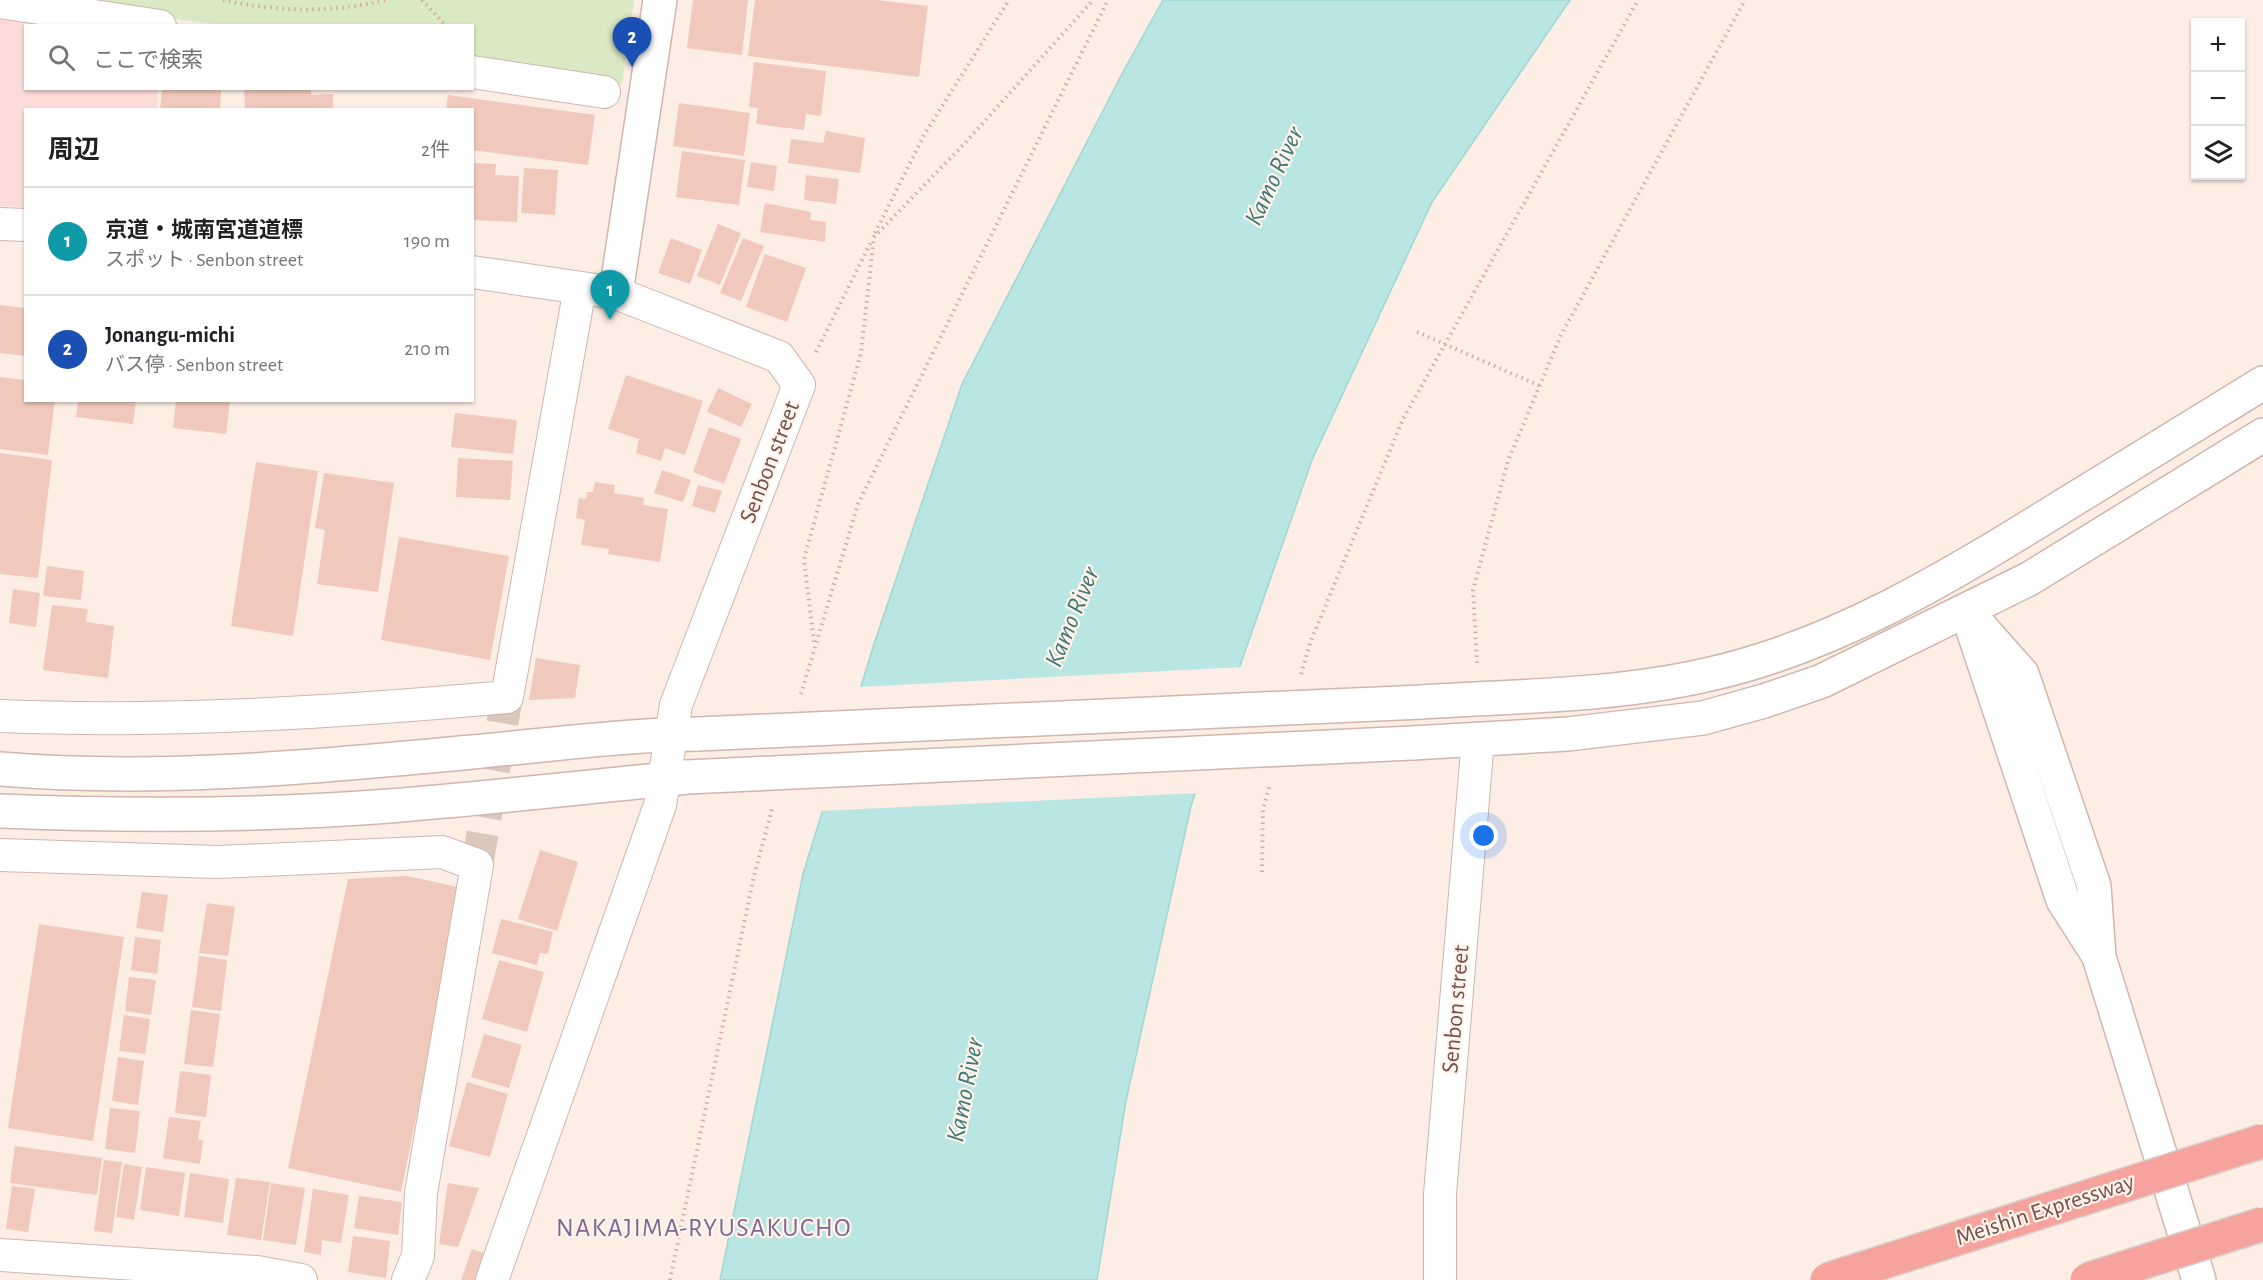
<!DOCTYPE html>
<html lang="ja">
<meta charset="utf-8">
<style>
body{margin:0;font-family:"Alegreya Sans","Noto Sans JP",sans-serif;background:#f2f2f2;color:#202124}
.controls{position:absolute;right:18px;top:18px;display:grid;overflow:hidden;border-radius:0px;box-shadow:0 2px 4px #0004}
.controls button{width:54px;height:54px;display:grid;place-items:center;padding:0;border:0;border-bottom:2px solid #e0e0e0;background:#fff;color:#202124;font:30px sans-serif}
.you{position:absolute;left:1484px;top:836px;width:21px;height:21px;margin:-15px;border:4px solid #fff;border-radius:50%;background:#1a73e8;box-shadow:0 0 0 9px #1a73e833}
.badge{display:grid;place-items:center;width:39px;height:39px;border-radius:50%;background:#e3524c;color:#fff;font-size:20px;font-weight:700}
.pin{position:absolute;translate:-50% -50px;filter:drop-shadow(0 2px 3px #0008)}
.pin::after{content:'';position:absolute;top:32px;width:21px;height:18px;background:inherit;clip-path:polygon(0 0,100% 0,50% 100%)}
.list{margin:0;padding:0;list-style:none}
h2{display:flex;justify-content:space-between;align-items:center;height:78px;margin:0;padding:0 24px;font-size:26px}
h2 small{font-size:20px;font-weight:400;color:#757577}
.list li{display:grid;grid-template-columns:39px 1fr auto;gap:18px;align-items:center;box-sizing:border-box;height:108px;padding:0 24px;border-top:2px solid #e0e0e0}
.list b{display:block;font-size:22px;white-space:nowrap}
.list p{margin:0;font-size:20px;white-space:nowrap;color:#757577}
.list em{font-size:20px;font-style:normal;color:#757577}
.icon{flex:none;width:33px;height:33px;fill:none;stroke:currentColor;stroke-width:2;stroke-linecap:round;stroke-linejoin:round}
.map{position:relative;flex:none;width:2263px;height:1280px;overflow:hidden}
.search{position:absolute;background:#fff;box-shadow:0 2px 4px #0004;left:24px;top:24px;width:450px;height:66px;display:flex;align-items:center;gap:15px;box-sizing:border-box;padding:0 21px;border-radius:0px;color:#757577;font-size:22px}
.panel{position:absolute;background:#fff;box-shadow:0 2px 4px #0004;left:24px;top:108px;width:450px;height:294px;border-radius:0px}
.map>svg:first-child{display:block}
.commercial{fill:#fcdcd8}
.green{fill:#d9e9c3}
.water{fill:#b9e5e3;stroke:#a0d6d5;stroke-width:1.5}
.pier{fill:#fceee4}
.building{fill:#f1c8bc}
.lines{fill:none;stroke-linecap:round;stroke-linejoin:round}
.street-tunnel{stroke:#dac7be;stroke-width:32;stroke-dasharray:32 16;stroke-linecap:butt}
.street-casing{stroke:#cfb6ae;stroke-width:34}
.secondary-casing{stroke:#d2b5ab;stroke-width:36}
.path{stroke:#d5aba0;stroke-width:4;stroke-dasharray:1.5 4.5;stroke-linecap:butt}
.street{stroke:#fff;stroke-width:32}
.secondary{stroke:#fff;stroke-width:33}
.secondary-bridge-casing{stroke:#d2b5ab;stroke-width:36;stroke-linecap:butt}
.highway-bridge-casing{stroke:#d8cecc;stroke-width:36;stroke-linecap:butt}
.secondary-bridge{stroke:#fff;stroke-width:33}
.highway-bridge{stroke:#f5a39c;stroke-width:33}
.labels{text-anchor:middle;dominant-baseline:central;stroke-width:4.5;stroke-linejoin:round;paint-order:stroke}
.street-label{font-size:24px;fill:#74514a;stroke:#fff3ea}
.water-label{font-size:26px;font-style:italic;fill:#3e7878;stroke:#fff3ea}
.neighbourhood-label{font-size:26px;letter-spacing:1.5px;fill:#7d6697;stroke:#fff3ea}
</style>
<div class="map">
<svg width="2263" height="1280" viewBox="0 0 2263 1280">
<rect width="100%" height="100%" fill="#fceee4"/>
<path class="commercial" d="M0,15L79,25L26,26V88L158,89L157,109L26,110L25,207L0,206Z"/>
<path class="green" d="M50,0H634L622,84L473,62L472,26H224Z"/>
<path class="water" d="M1163,0H1570L1432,202L1312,460L1191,806L1126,1101L1097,1280H720L803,874L875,641L962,384L1124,70Z"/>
<path class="pier" d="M1243,667L1199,793L820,811L858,687Z"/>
<path class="building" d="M693,0H748L742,55L687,48Z
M755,0H876L928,6L919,77L748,56Z
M754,62L826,71L821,116L806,114L804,130L756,124L758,108L749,107Z
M162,88H221L220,110H160Z
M244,88H311V95L333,94V110H245Z
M448,95L595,115L588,165L472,150V110H446Z
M679,103L750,113L744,156L673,146Z
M826,131L865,138L860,173L788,163L791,139L823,143Z
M682,151L745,160L739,205L676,197Z
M751,162L777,166L774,191L747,187Z
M472,163L496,164L495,175L519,176L517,222L472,220Z
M524,168L558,170L555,215L521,213Z
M806,175L839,179L836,204L804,200Z
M765,203L811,212L810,220L826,222L825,242L760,232Z
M718,224L741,233L720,285L697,276Z
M671,238L702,250L690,284L658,273Z
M743,238L764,246L741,301L720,293Z
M765,254L806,268L787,322L746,307Z
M0,305L26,308V356L0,353Z
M626,375L703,401L685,455L665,448L661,461L636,453L639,439L608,429Z
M0,377L26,380V400H55L48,455L0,449Z
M718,388L752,404L741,427L707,412Z
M78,400H136L133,424L76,417Z
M176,400H230L226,434L173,428Z
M455,413L517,420L513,454L451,447Z
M709,427L741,439L724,484L693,472Z
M0,453L52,460L38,578L0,574Z
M458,458L513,461L510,500L456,497Z
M256,462L318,471L293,636L231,626Z
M662,470L691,480L683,502L654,493Z
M324,473L394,483L378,592L317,584L325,530L315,528Z
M595,482L615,485L614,493L644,498L643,505L668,509L660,562L608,554L609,549L581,545L585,520L576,518L579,498L586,499L587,492H593Z
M698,485L722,491L715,513L692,506Z
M399,537L509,556L490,660L381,640Z
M47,566L84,571L81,600L43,596Z
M13,589L40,593L36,627L9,623Z
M52,605L88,609L86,622L114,626L108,678L43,670Z
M536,658L580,665L575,698L529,700Z
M540,850L578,862L557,931L518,919Z
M407,876L463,888L401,1192L288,1168L348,879Z
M142,892L168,895L163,932L136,928Z
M207,903L235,907L228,956L199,953Z
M501,919L553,932L548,954L540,953L537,965L492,953Z
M39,924L124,937L93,1141L8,1128Z
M135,937L161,940L157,974L131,970Z
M199,956L227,960L221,1011L192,1007Z
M499,960L544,972L527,1032L482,1019Z
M129,977L156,980L151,1015L125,1011Z
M191,1010L220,1014L213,1067L184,1064Z
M124,1015L150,1019L145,1054L119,1051Z
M484,1034L522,1045L509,1088L471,1077Z
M118,1057L144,1061L138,1105L112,1101Z
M180,1071L211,1075L206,1117L175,1113Z
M467,1082L508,1094L490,1157L449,1146Z
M110,1108L140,1111L135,1153L105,1149Z
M169,1117L201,1121L198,1139L203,1140L200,1164L163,1158Z
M15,1146L102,1158L97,1195L10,1183Z
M104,1160L122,1162L112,1233L94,1231Z
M124,1164L142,1167L134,1220L116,1217Z
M146,1167L185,1173L179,1216L140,1210Z
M190,1173L229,1179L223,1223L184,1217Z
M236,1178L270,1182L261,1240L227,1235Z
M271,1183L305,1188L296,1245L263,1240Z
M448,1183L479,1188L458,1247L439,1244Z
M12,1186L35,1189L28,1232L6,1229Z
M313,1189L349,1195L341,1243L322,1240L321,1255L304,1252Z
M359,1196L402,1202L398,1235L354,1228Z
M353,1236L390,1241L386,1278L348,1272Z
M472,1249L495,1257L487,1280H461Z"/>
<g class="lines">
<path class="street-tunnel" d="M477,865L507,697"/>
<defs>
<path id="street" d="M0,2L160,26
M472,72L604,92
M0,224L26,225
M472,272L616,293L779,357L799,385L676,705L660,805L492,1280
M0,716C170,723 338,712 507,697L580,288
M0,855L218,862L442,852L477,865L421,1193L418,1256L408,1280
M0,1255L257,1272L301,1280
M1440,1280V1194L1478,739"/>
<path id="secondary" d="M616,293L660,0
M1967,612L2022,674L2094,886L2099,957L2199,1280
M1972,627L2063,900L2097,953
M1422,702C1517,696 1614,696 1706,675C1835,647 1952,575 2063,506C2130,465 2196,424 2263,383
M1412,743L1568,734L1703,718L1764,701L1822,681L2029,579L2263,435
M0,769C157,782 315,767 472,752C547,745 623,735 698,734
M0,811C130,816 260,816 389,806C489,798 588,787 687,777"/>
</defs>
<use href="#street" class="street-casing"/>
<use href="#secondary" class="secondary-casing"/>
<path class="path" d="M223,0C276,12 334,13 386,0
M422,0L446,26
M875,233L924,135L1009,0
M1417,332L1540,386
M816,352L872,240
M814,642L804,559L861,353L874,237L966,142L1093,0
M1477,663L1473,590L1508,461L1561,335L1745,0
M1301,674L1310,643L1403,419L1638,0
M801,694L858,504L1108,0
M1262,872L1263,809L1270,785
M670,1280L753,880L772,809"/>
<use href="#street" class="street"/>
<use href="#secondary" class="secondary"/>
<defs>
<path id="secondary-bridge" d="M698,734L1422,702
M687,777L1412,743"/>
<path id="highway-bridge" d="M1827,1280L2263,1141
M2087,1280L2263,1224"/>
</defs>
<use href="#secondary-bridge" class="secondary-bridge-casing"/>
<use href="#highway-bridge" class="highway-bridge-casing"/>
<use href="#secondary-bridge" class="secondary-bridge"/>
<use href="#highway-bridge" class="highway-bridge"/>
</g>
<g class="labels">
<g class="street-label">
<text transform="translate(770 462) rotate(-69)">Senbon street</text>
<text transform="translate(1456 1009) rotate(-85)">Senbon street</text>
<text transform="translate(2045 1210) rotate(-18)">Meishin Expressway</text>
</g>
<g class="water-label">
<text transform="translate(1274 176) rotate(-65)">Kamo River</text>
<text transform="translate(1072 617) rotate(-68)">Kamo River</text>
<text transform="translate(965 1090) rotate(-79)">Kamo River</text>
</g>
<g class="neighbourhood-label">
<text x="704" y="1228">NAKAJIMA-RYUSAKUCHO</text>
</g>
</g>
</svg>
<div class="controls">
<button>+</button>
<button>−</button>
<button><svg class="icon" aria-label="layers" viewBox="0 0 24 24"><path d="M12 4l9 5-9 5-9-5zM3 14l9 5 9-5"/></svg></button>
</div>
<div class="you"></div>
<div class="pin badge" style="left:610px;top:320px;background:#0f9aa8">1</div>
<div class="pin badge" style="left:632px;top:67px;background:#1a4fb4">2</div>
<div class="search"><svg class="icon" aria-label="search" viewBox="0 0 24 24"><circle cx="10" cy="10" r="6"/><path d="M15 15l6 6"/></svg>ここで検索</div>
<section class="panel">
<h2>周辺<small>2件</small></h2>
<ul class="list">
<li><span class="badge" style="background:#0f9aa8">1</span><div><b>京道・城南宮道道標</b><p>スポット · Senbon street</p></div><em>190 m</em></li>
<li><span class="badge" style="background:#1a4fb4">2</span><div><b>Jonangu-michi</b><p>バス停 · Senbon street</p></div><em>210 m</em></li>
</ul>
</section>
</div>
